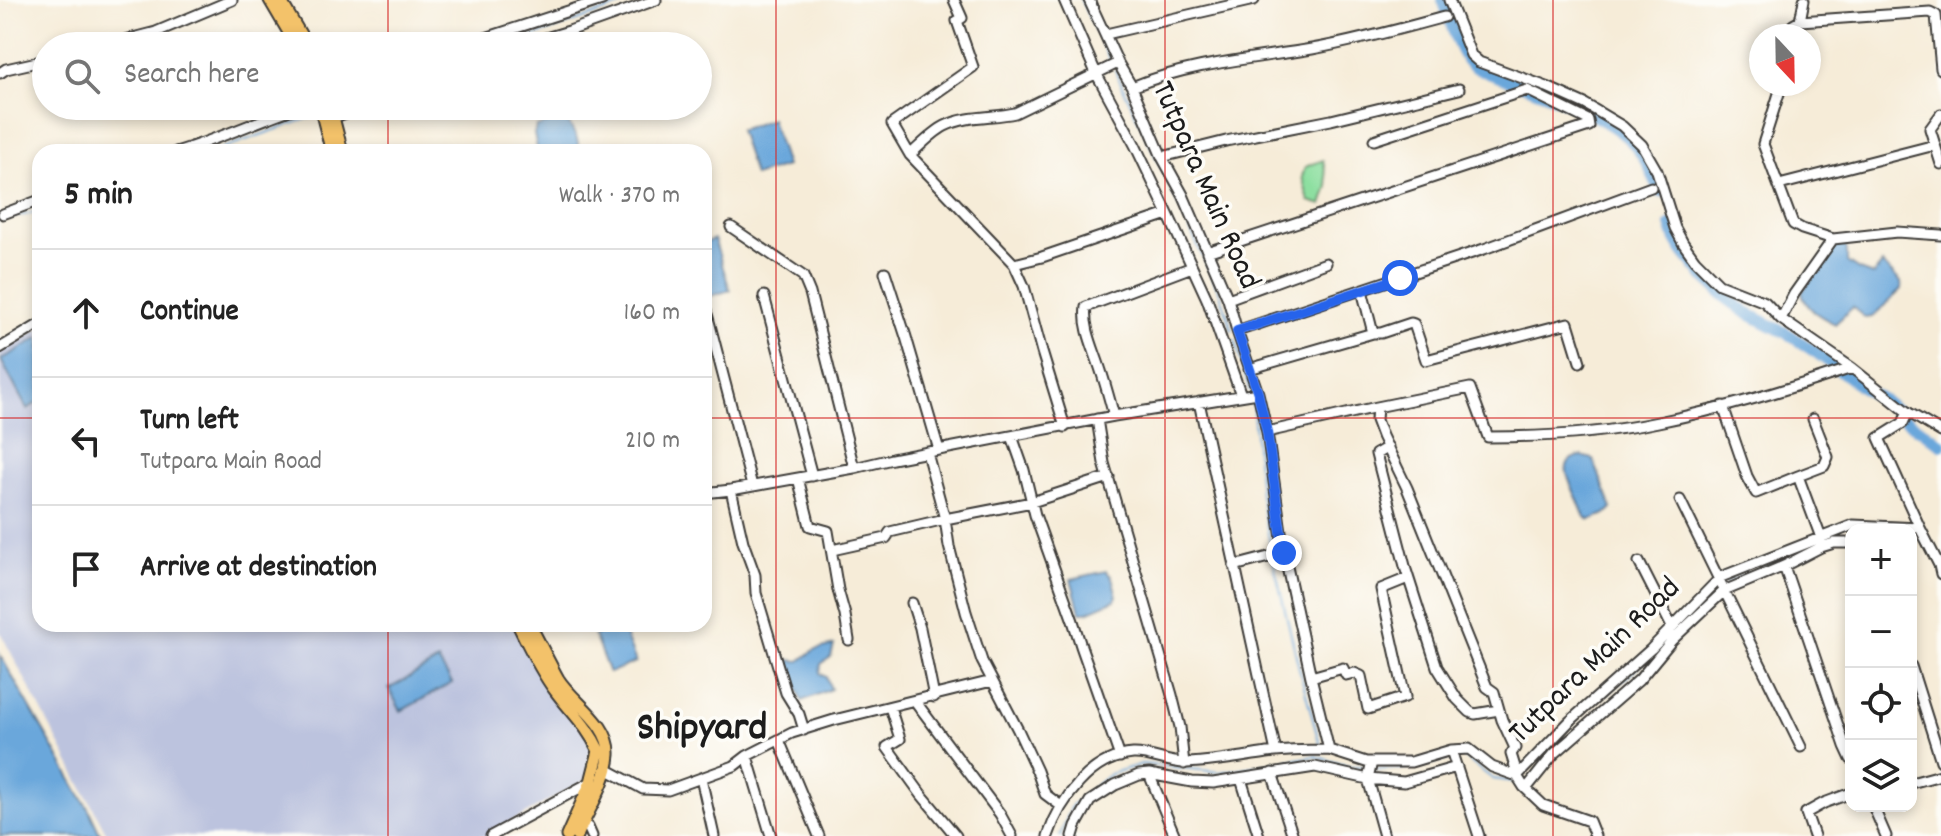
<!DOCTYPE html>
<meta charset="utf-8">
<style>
body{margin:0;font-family:Dekko,sans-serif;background:#f2f2f2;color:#222}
.controls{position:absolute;right:24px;bottom:24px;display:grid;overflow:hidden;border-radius:16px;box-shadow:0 4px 12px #0003}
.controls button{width:72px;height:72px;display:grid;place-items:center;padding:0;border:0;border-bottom:2px solid #e0e0e0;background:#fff;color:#222;font:40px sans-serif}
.compass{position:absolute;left:1749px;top:24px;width:72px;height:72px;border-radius:50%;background:#fff;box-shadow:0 4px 12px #0003;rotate:158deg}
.stop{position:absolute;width:24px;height:24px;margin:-18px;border:6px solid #2563eb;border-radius:50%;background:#fff}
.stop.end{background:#2563eb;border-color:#fff;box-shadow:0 2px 8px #0008}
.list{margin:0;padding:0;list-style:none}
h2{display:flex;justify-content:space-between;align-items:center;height:104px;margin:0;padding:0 32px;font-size:34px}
h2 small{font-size:26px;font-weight:400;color:#767676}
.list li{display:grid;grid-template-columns:52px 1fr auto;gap:24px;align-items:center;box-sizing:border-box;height:128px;padding:0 32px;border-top:2px solid #e0e0e0}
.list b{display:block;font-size:30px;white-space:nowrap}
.list p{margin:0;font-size:26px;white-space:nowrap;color:#767676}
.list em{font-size:26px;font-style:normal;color:#767676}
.icon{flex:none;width:44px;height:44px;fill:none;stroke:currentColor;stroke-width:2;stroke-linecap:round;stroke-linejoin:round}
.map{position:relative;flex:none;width:1941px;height:836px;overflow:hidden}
.search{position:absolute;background:#fff;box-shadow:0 4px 12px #0003;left:32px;top:32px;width:680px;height:88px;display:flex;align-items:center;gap:20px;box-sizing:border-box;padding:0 28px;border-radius:44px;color:#767676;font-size:30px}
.panel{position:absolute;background:#fff;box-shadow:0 4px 12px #0003;left:32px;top:144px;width:680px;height:488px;border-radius:24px}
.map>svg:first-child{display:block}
.industrial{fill:#bcc3de}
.green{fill:#8ddfa0;stroke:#547e5e;stroke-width:2}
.water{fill:#6aa7db;stroke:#43627c;stroke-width:2}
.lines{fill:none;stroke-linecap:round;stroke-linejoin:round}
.stream{stroke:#6aa7db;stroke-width:2}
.river{stroke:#6aa7db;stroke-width:12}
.minor-casing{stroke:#3d3b38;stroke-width:13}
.major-casing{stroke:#3d3b38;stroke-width:15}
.minor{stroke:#fff;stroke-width:9}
.major{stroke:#f3c26a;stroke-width:11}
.route{stroke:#2563eb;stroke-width:10}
.grid{fill:none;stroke:#d62828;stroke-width:2;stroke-opacity:0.55}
.labels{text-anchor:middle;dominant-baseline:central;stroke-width:7;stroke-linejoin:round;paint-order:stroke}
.street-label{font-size:32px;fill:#1c1c1c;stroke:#fdfcf7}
.district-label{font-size:40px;font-weight:bold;fill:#1c1c1c;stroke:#fdfcf7}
</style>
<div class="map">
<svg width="1941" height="836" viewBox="0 0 1941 836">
<rect width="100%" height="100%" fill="#fdfcf7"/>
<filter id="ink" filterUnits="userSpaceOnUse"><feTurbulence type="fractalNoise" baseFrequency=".0125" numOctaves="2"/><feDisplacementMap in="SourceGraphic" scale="16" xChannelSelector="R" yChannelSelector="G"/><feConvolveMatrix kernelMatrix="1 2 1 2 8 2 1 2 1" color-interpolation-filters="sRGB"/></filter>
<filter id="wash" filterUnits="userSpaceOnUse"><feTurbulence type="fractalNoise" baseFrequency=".006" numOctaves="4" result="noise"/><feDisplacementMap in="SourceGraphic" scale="32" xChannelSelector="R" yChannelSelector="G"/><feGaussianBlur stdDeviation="1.8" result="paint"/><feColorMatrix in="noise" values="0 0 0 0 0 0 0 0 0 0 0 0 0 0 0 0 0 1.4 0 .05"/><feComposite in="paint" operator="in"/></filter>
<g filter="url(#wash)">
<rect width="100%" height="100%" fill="#f6ecd8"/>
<path class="industrial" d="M40,328V624H513L543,683L582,728L595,751L589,778L486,836H108L0,632V352Z"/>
<path class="green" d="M1323,160L1328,187L1322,205L1309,201L1302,177L1305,167Z"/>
<path class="water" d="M771,119L786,166L754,176L739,130Z
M554,121L568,122C573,132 580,139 578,152H538L534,134L536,127Z
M714,239L730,290L704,298V243Z
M1845,242L1847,251V262L1859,270L1873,275L1882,264L1901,282L1902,289L1872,317L1865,318L1853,307L1835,324C1821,317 1805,309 1802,292L1835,244Z
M40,337V401L27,409L1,360Z
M1581,456L1593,459L1612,508L1606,514L1590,520L1585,517C1582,511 1580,505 1577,498C1571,484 1555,460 1581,456Z
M1106,571L1112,577L1117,596L1115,600L1087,612H1080L1071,579Z
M621,624L636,662L609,673L594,635Z
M834,645L831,657L821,664L820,673L826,677L831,689L802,701L788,660L800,661L814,650Z
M0,655L89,810L101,836H0Z
M438,661L452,683L401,711L389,689Z"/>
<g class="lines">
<path class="stream" d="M1081,0L1110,61
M507,46L636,0
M1115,70L1220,293L1232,330
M212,152L317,115
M0,219L29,214L40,210
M1235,340L1250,391
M1252,398L1260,495L1272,553
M1836,539L1851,537
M1273,560L1299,668L1320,745
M1725,583L1811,547
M1685,621L1711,594
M1606,695L1656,652
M1458,756H1462L1493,779L1516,782
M1376,769C1401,771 1424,766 1448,759
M1060,836L1072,805L1110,774L1142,764L1220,772L1315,756L1344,765L1366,767"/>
<path class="river" d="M1443,0C1450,17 1457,50 1469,62C1479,72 1507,79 1520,84C1554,96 1610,117 1634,144C1646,158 1653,175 1661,192
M1671,225L1676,240L1684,252L1704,277L1729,300L1747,313L1788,334L1817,353L1869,392L1884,401L1909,422L1941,444"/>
</g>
</g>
<g filter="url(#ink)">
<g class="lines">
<defs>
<path id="minor" d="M954,0L962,18L957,21L973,67L892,124L910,155L1014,264L1024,286L1042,352L1065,427
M1064,0L1096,73L1135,145L1168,214L1207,299L1241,395
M1089,0L1118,63L1132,87L1162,157L1183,195L1228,299L1237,331L1258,393L1267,432L1284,553L1311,677L1329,750L1366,762H1411L1451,750L1469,749L1492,767L1517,776L1570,721L1651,649L1721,577L1853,525L1920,528L1939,565L1941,574
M1449,0L1471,55L1479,62L1547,87L1585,104L1622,126L1642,145L1657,171L1675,228L1683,243L1695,260L1719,284L1765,302L1781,319L1852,368L1906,411L1941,432
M1800,21L1930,12L1936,15L1941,69
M1106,34L1254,0
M1791,36L1793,25L1800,21L1804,0
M102,46L156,32L232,0
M461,46L602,0
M519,46L569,31L656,0
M0,73L6,69L46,60
M1782,84L1763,144L1793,224L1802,229L1833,239
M1132,87C1190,63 1251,59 1312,49C1357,41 1400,29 1444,17
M1941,114L1930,129L1941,164
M327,120L365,106
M176,152C219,139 259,120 301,106
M910,155C921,145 933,132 945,126C967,115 993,118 1015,113L1118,63
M1162,157L1226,141L1331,120L1459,89
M1779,185L1935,145
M3,214L40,200
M731,227L803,276L810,293L854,468
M1207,252L1589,126L1588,120L1527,90L1374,140
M1014,264L1042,257L1168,214
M885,272L906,337L939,450
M1362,290L1373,333H1381L1411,323L1414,324L1426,360L1568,323L1580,362
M764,296L812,476
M1228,299L1326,263
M706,310L752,486
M1781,319L1794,294L1833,239L1897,232L1941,235
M1237,331L1484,249L1651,187
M0,348L40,324
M1249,369L1373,333
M1199,402L1276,752
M1723,406L1747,476L1756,493L1798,476
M1377,407L1470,388L1488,437C1545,437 1602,434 1658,422C1724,409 1788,389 1852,368
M1908,412L1903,423L1879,438L1920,528
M1114,416C1110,401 1106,386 1101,371C1095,351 1083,328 1086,307L1192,267
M1097,419L1104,463L1172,695L1180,727L1184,764
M1813,419L1828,457L1824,466L1798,476L1823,543
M1267,432L1377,407L1376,420L1382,436L1407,488L1487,687L1494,692L1502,720L1515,748L1511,754L1515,767L1520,772
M1012,436L1024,470L1035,515L1073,621L1081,646L1120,757
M1388,447L1376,454L1406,570L1437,667L1457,699L1470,712L1475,714L1499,710
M927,453L945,519L949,546L966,612L982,661L1018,730L1037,771L1045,794L1061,806
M798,478L810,526L828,531L838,590L845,615L849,640
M731,490L743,542L755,575L756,593L786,693L799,714L804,730
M704,493L731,490L854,468L892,459L1114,416L1258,393
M1680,500L1801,747
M832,550L886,538L890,532L945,519L1032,502L1109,477
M1639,562L1672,627
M1234,566L1284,553
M1784,566L1845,746L1851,759
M912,603L920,628L934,697
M1911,666L1941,761
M1311,677L1343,668L1346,675L1354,673L1361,676L1368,709L1405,697L1381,589L1408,578
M915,701L1000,814L1012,836
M890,707L900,739L887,747L921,794L956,836
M779,740L819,836
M1451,750L1479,836
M747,756L771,836
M1372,762L1368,779L1384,836
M606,769L643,789L668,790L734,766L747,756L792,733L834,720L992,681
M1272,773L1293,836
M1149,774L1175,836
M1517,776L1524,787L1543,805L1589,821L1595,836
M701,778L714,836
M1241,779L1259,836
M1911,783L1941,775
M1526,789L1554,754L1639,680L1672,640L1724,591L1784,566L1821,547L1834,543H1851
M1873,806L1886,836
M581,825L588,827L592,836
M491,836L591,782
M1048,836C1060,800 1091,757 1133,754C1151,753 1169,764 1187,763C1214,762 1241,757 1267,753C1288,750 1308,750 1329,750
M1073,836L1076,826L1090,801L1115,785L1139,775L1149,774L1192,782L1213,783L1315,767L1368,779L1404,782L1457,767
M1814,836L1806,813L1824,803L1851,793"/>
<path id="major" d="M270,0L297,46
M280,0L307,46
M320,106L332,152
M330,106L342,152
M518,624C529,646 540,670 555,690C571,712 587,725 599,751L591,782L567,836
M529,624C539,642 548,661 558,679C573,703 611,724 609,755C607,783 587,811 577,836"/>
</defs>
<use href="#minor" class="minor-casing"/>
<use href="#major" class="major-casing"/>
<use href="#minor" class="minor"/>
<use href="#major" class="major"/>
</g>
</g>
<g class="lines" filter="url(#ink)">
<path class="route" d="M1284,553L1267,432L1258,393L1237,331L1400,278"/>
</g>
<path class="grid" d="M388,0V46M776,0V836M1165,0V836M1553,0V836M388,106V152M0,418H40M704,418H1941M388,624V836"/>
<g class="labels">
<g class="street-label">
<text transform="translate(1204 186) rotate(66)">Tutpara Main Road</text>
<text transform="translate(1596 662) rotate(-44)">Tutpara Main Road</text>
</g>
<g class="district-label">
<text x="702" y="730">Shipyard</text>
</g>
</g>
</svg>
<div class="controls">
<button>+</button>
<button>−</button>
<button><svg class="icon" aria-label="locate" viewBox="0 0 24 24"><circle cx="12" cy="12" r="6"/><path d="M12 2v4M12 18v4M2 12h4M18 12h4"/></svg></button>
<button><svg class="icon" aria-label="layers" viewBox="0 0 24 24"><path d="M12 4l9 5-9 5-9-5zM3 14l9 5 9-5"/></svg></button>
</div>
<svg class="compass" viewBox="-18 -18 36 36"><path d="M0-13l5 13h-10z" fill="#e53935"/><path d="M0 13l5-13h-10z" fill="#767676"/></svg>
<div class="stop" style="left:1400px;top:278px"></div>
<div class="stop end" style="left:1284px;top:553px"></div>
<div class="search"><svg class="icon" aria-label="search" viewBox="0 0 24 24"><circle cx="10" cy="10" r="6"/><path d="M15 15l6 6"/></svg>Search here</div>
<section class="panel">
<h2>5 min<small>Walk · 370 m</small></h2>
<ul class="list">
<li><svg class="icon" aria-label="ahead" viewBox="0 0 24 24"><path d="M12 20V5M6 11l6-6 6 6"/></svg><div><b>Continue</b></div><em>160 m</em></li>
<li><svg class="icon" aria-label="left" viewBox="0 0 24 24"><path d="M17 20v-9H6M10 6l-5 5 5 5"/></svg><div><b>Turn left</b><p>Tutpara Main Road</p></div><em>210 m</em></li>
<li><svg class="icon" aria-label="arrive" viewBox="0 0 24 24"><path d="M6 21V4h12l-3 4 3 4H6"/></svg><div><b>Arrive at destination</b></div></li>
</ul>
</section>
</div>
